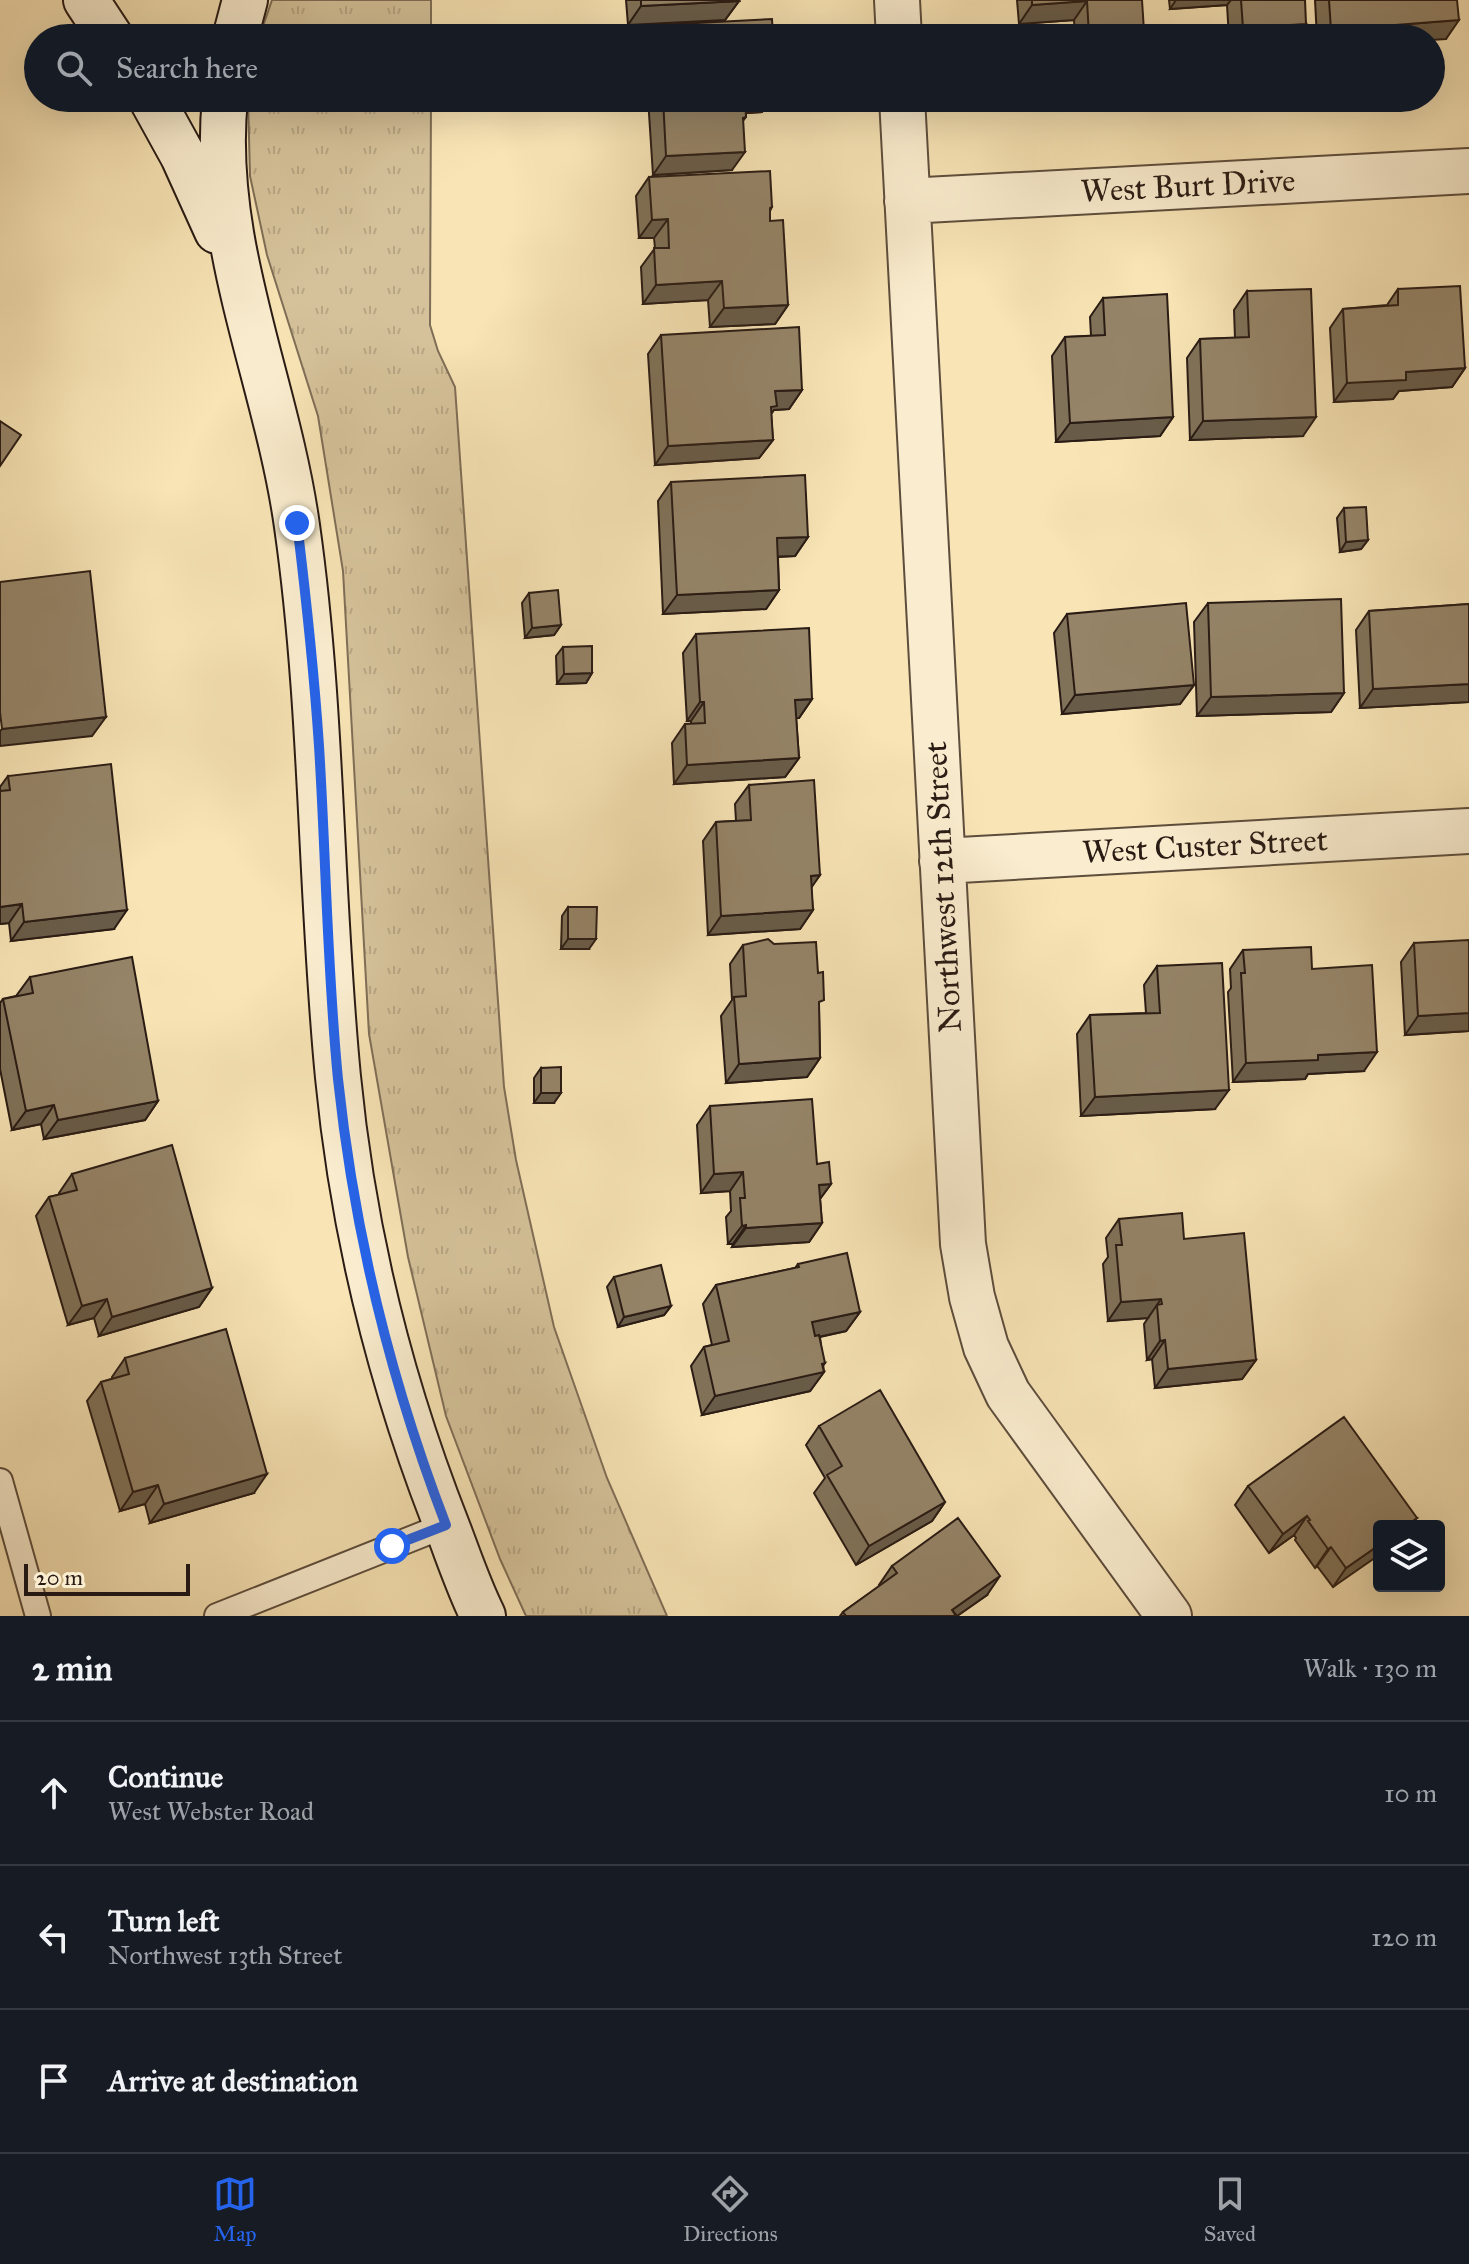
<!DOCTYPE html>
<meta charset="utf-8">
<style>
body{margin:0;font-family:"IM FELL Great Primer",serif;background:#20242c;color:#f1f3f6}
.controls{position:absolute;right:24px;bottom:24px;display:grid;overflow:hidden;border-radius:8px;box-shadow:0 8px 32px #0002}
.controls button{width:72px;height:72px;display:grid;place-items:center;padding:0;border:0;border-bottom:2px solid #363941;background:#171b24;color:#f1f3f6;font:40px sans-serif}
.scale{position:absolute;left:24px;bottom:20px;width:166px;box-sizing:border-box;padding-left:8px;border:4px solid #291b14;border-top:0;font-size:22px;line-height:28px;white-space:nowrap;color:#291b14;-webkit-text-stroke:6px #faedcf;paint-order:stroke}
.stop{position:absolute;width:24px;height:24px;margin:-18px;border:6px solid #2563eb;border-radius:50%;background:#fff}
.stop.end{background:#2563eb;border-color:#fff;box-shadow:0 2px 8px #0008}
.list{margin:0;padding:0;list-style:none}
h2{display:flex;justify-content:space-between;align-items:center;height:104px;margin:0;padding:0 32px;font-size:34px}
h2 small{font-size:26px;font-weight:400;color:#9ea1a6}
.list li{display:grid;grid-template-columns:52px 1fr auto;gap:24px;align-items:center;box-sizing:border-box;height:144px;padding:0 32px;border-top:2px solid #363941}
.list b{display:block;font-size:30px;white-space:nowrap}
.list p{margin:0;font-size:26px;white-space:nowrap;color:#9ea1a6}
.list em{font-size:26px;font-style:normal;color:#9ea1a6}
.icon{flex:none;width:44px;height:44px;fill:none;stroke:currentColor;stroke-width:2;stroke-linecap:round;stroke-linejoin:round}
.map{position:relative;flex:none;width:1469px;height:1616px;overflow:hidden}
.search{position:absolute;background:#171b24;box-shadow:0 8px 32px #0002;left:24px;right:24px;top:24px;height:88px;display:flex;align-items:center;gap:20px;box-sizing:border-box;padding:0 28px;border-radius:44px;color:#9ea1a6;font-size:30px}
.sheet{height:536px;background:#171b24}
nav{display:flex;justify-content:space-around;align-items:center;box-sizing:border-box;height:112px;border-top:2px solid #363941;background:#171b24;font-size:22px;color:#9ea1a6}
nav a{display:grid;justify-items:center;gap:4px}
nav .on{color:#2563eb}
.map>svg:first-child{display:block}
.grass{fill:url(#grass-tufts);stroke:#7f6e57;stroke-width:2}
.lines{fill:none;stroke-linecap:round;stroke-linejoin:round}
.service-casing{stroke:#5d4d3c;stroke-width:28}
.minor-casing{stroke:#5d4d3c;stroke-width:48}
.secondary-casing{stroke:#291b14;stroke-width:48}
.service{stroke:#faedcf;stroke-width:24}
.minor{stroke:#faedcf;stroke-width:44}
.secondary{stroke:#faedcf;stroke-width:44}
.wall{fill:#807259;stroke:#291b14;stroke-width:2}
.shaded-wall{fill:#685c49;stroke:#291b14;stroke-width:2}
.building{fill:#958468;stroke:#291b14;stroke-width:2}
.route{stroke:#2563eb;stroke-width:10}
.labels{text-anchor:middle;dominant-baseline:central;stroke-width:7;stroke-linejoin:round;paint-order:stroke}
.street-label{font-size:32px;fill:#291b14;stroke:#faedcf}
</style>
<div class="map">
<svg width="1469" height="1616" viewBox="0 0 1469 1616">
<defs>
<pattern id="grass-tufts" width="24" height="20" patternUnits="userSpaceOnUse" patternTransform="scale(2)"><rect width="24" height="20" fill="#d5c29a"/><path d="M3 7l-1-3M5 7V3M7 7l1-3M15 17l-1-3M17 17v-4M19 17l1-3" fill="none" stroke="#b7a684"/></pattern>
</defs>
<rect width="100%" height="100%" fill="#f8e4b5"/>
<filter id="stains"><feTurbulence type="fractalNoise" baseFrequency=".0025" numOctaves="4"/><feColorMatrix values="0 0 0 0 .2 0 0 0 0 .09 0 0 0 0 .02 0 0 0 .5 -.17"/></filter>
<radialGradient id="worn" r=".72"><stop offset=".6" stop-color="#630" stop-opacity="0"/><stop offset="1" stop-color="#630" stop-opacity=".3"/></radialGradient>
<path class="grass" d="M272,0H431V38H259Z
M248,98H431L430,325L438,351L455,387L504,1087L516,1160L554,1327L607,1478L667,1616H526L500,1559L446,1416L408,1257L369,1034L343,571L318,416L267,255L250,176Z"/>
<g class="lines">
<defs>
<path id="service" d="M0,1481L38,1616
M217,1616L446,1525"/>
<path id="minor" d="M897,0L899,38
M902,98L963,1244L972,1297L986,1347L1008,1394L1169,1616
M907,201L1469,171
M942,861L1469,831"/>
<path id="secondary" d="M86,0L111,38
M235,38L245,0
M151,98L183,156L217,231
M225,98C210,245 277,382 297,526C323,708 320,893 338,1077C353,1231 391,1385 448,1529C459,1558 469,1588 483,1616"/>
</defs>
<use href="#service" class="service-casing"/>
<use href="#minor" class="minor-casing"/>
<use href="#secondary" class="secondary-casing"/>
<use href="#service" class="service"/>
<use href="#minor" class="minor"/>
<use href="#secondary" class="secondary"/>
</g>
<path class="wall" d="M626,0H738L739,1L725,20L628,25Z
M1017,0H1142L1139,38H1075L1074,20L1019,24Z
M1169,0H1305L1296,38H1229L1227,5L1170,9Z
M1315,0H1457L1446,39L1317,38Z
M658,25L773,38H649Z
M648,98H772L762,112L746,113V117L743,121L732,170L653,175Z
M649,177L772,207L770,211V221L788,305L775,324L710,327L708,300L643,304L641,267L655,248L654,238H639L636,196Z
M1398,289L1465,368L1452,387L1399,391L1393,399L1334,402L1330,328L1343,309L1387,305Z
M1247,291L1303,436L1190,440L1187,358L1200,339L1235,338L1234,310Z
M1103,298L1173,417L1160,436L1056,442L1052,356L1065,337L1091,336L1090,317Z
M661,335L802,390L789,409L774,410L771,414L773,440L759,458L655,465L648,354Z
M671,482L808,537L795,556L778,557L779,590L766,609L663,614L658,501Z
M1344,508L1368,540L1361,549L1340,552L1337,518Z
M529,593L561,625L554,635L525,638L522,603Z
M1208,603L1344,693L1331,712L1197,716L1194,622Z
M1469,604V702L1360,708L1356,630L1369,611Z
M1067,614L1194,685L1180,704L1062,714L1054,633Z
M696,634L812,699L799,718H796L799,758L785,777L674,784L672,743L685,724H691V721H687L683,653Z
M563,647L592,673L586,683L557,684L556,656Z
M8,776L114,929L11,941L9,923L0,924V787Z
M749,785L820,875L811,887L813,910L800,929L708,935L703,841L716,822L736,821L735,804Z
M568,907L589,949H561L562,916Z
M1414,943L1469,1031L1405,1035L1401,962Z
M743,945L819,1008L820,1058L807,1077L726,1083L721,1016L732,1000L730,964Z
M1243,950L1312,969L1364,1071L1308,1074L1305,1079L1233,1082L1228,992L1231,988L1230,969Z
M1157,966L1215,1109L1081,1116L1077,1034L1090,1015L1146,1013L1144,985Z
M30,977L158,1101L145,1120L44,1139L41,1124L12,1130L0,1069V1003L3,999L16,996Z
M541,1068L554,1103H534V1078Z
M710,1106L817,1164L831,1184L820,1199L822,1223L809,1242L732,1247L733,1244H728L726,1217L731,1211L730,1191L701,1193L697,1125Z
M72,1174L212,1288L199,1307L99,1336L94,1318L68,1325L36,1216L49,1197L59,1195V1193Z
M1119,1219L1184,1239L1256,1360L1242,1379L1155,1388L1152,1359L1147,1360L1144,1324L1148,1318L1108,1321L1103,1264L1108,1257L1106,1238Z
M798,1264L860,1312L846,1331L820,1337L824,1372L810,1391L702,1415L691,1366L704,1347L712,1345L703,1304L716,1285L795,1268Z
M614,1277L671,1306L664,1315L618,1327L607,1287Z
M125,1358L254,1493L150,1523L145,1504L120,1511L87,1401L101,1382L112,1379V1377Z
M819,1426L945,1502L932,1521L856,1565L814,1493L825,1478L806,1445Z
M1248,1486L1417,1518L1333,1587L1317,1566L1315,1568L1295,1540L1296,1538L1294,1535L1269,1553L1235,1505Z
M892,1566L987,1595L957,1616H840L843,1612L880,1586L879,1585Z"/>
<path class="shaded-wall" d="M1176,0H1231L1227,5L1170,9Z
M739,1L725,20L628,25L641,6Z
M1087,1L1074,20L1019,24L1032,5Z
M1459,20L1446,39L1431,40V38H1325L1331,30Z
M1306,24L1296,38H1236L1243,28Z
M1144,31L1139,38H1087L1089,35Z
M743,98H772L762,112L732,114Z
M745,152L732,170L653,175L666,156Z
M668,219L654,238H639L652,220Z
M722,281L708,300L643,304L656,285Z
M788,305L775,324L710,327L724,308Z
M1465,368L1452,387L1399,391L1393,399L1334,402L1347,383L1406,372Z
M802,390L789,409L774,410L763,425L775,391Z
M1173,417L1160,436L1056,442L1070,423Z
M1316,417L1303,436L1190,440L1203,421Z
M773,440L759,458L655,465L668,446Z
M808,537L795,556L764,557L777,538Z
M1368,540L1361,549L1340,552L1346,542Z
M779,590L766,609L663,614L677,595Z
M561,625L554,635L525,638L532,628Z
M592,673L586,683L557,684L564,674Z
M1469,684V702L1360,708L1373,689Z
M1194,685L1180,704L1062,714L1075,695Z
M1344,693L1331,712L1197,716L1211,697Z
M812,699L799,718L782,719L795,700Z
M700,702H704L691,721H687Z
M106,717L92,736L0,746V731L2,729Z
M799,758L785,777L674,784L687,765Z
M820,875L807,894L811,876Z
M22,904L9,923L0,924V907Z
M127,910L114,929L11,941L24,922Z
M813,910L800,929L708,935L721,916Z
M568,939H596L589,949H561Z
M1469,1013V1031L1405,1035L1418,1016Z
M1377,1052L1364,1071L1308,1074L1305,1079L1233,1082L1246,1063L1318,1055Z
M820,1058L807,1077L726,1083L739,1064Z
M1229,1090L1215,1109L1081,1116L1095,1097Z
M541,1093H561L554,1103H534Z
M158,1101L145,1120L44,1139L58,1120Z
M54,1105L41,1124L12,1130L26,1111Z
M743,1172L730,1191L701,1193L714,1174Z
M831,1184L817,1203L819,1185Z
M822,1223L809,1242L732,1247L746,1228Z
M746,1225L733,1244H728L742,1226Z
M212,1288L199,1307L99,1336L112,1317Z
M107,1299L94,1318L68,1325L82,1306Z
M1161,1299L1148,1318L1108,1321L1121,1302Z
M671,1306L664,1315L618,1327L624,1317Z
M860,1312L846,1331L799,1341L812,1322Z
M1165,1340L1152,1359L1147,1360L1160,1341Z
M1256,1360L1242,1379L1155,1388L1168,1369Z
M825,1363L818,1373L824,1372L810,1391L702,1415L715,1396Z
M267,1474L254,1493L150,1523L164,1504Z
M158,1485L145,1504L120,1511L133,1492Z
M945,1502L932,1521L856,1565L869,1546Z
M1307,1516L1294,1535L1269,1553L1283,1534Z
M1379,1545V1555L1333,1587L1346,1568Z
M1331,1547L1317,1566L1315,1568L1328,1549Z
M1000,1576L987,1595L957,1616L952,1610Z"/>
<path class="building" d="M641,0H738L739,1L641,6Z
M1032,0H1142L1144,31L1089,35L1087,1L1032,5Z
M1241,0H1305L1306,24L1243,28Z
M1329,0H1457L1459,20L1331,30Z
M772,19L773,38H659L658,25Z
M663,98H745L746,117L743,118L745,152L666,156Z
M770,171L772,207L770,208V221L783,220L788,305L724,308L722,281L656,285L654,248H669L668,219L652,220L649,177Z
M1460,286L1465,368L1406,372V380L1347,383L1343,309L1398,305V289Z
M1311,289L1316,417L1203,421L1200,339L1249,337L1247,291Z
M1167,294L1173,417L1070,423L1065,337L1105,335L1103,298Z
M799,327L802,390L775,391L777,406L771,407L773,440L668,446L661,335Z
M0,421L21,435L0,466Z
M805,475L808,537L777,538L779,590L677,595L671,482Z
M1366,507L1368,540L1346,542L1344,508Z
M90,571L106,717L2,729L0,712V582Z
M558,590L561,625L532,628L529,593Z
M1341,599L1344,693L1211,697L1208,603Z
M1186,603L1194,685L1075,695L1067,614Z
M1469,604V684L1373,689L1369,611Z
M809,628L812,699L795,700L799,758L687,765L685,724L705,723L704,702H700L696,634Z
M592,646V673L564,674L563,647Z
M111,764L127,910L24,922L22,904L0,907V791L10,790L8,776Z
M814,780L820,875L811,876L813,910L721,916L716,822L751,820L749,785Z
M568,907H597L596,939H568Z
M768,939L774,944L816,942L818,973L823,972L824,1000L819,1002L820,1058L739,1064L734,997L746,996L743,945Z
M1469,940V1013L1418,1016L1414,943Z
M1311,947L1312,969L1372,965L1377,1052L1318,1055V1060L1246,1063L1241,973H1245L1243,950Z
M132,957L158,1101L58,1120L54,1105L26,1111L3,999L33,993L30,977Z
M1222,963L1229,1090L1095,1097L1090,1015L1160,1013L1157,966Z
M561,1067V1093H541V1068Z
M812,1099L817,1164L829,1162L831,1184L819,1185L822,1223L746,1228V1225L742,1226L740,1198H745L743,1172L714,1174L710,1106Z
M172,1145L212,1288L112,1317L107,1299L82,1306L49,1197L77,1190L72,1174Z
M1182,1213L1184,1239L1244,1233L1256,1360L1168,1369L1165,1340L1160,1341L1157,1305L1162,1304L1161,1299L1121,1302L1116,1245H1122L1119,1219Z
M847,1253L860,1312L812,1322L815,1336L819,1335L825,1363L822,1364L824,1372L715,1396L704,1347L729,1341L716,1285L799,1267L798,1264Z
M661,1265L671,1306L624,1317L614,1277Z
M226,1329L267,1474L164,1504L158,1485L133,1492L101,1382L129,1374L125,1358Z
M880,1390L945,1502L869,1546L827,1475L842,1466L819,1426Z
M1344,1417L1417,1518L1406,1526H1379V1545L1346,1568L1331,1547L1328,1549L1308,1521L1310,1520L1307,1516L1283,1534L1248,1486Z
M958,1518L1000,1576L952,1610L956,1616H846L843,1612L897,1573L892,1566Z"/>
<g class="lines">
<path class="route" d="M297,523C306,597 314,671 319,746C326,857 327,968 338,1079C354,1231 391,1382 446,1525L392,1546"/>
</g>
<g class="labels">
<g class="street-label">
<text transform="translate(1188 186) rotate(-3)">West Burt Drive</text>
<text transform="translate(1205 846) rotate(-3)">West Custer Street</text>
<text transform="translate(943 887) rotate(-93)">Northwest 12th Street</text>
</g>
</g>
<rect width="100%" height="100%" filter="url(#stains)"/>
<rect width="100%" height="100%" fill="url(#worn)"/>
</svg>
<div class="controls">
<button><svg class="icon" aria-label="layers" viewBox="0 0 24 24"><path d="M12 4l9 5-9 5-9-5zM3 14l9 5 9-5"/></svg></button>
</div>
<div class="scale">20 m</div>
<div class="stop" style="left:392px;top:1546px"></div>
<div class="stop end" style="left:297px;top:523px"></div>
<div class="search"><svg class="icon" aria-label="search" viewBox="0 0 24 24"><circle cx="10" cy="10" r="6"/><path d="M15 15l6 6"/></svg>Search here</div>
</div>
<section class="sheet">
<h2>2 min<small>Walk · 130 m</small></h2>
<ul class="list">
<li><svg class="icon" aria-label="ahead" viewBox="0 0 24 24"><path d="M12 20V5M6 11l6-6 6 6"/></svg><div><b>Continue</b><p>West Webster Road</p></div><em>10 m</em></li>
<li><svg class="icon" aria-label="left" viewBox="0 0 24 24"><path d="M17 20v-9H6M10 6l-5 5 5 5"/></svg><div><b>Turn left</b><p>Northwest 13th Street</p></div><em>120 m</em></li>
<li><svg class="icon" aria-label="arrive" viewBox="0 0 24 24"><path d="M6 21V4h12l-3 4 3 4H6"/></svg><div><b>Arrive at destination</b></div></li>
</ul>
</section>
<nav>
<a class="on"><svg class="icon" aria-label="map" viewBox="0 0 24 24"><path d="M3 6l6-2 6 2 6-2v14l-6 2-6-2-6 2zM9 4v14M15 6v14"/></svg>Map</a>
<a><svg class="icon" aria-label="directions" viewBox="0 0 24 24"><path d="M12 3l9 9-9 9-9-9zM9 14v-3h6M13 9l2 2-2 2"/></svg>Directions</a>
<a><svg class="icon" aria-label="saved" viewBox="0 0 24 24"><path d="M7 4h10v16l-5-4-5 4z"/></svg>Saved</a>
</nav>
